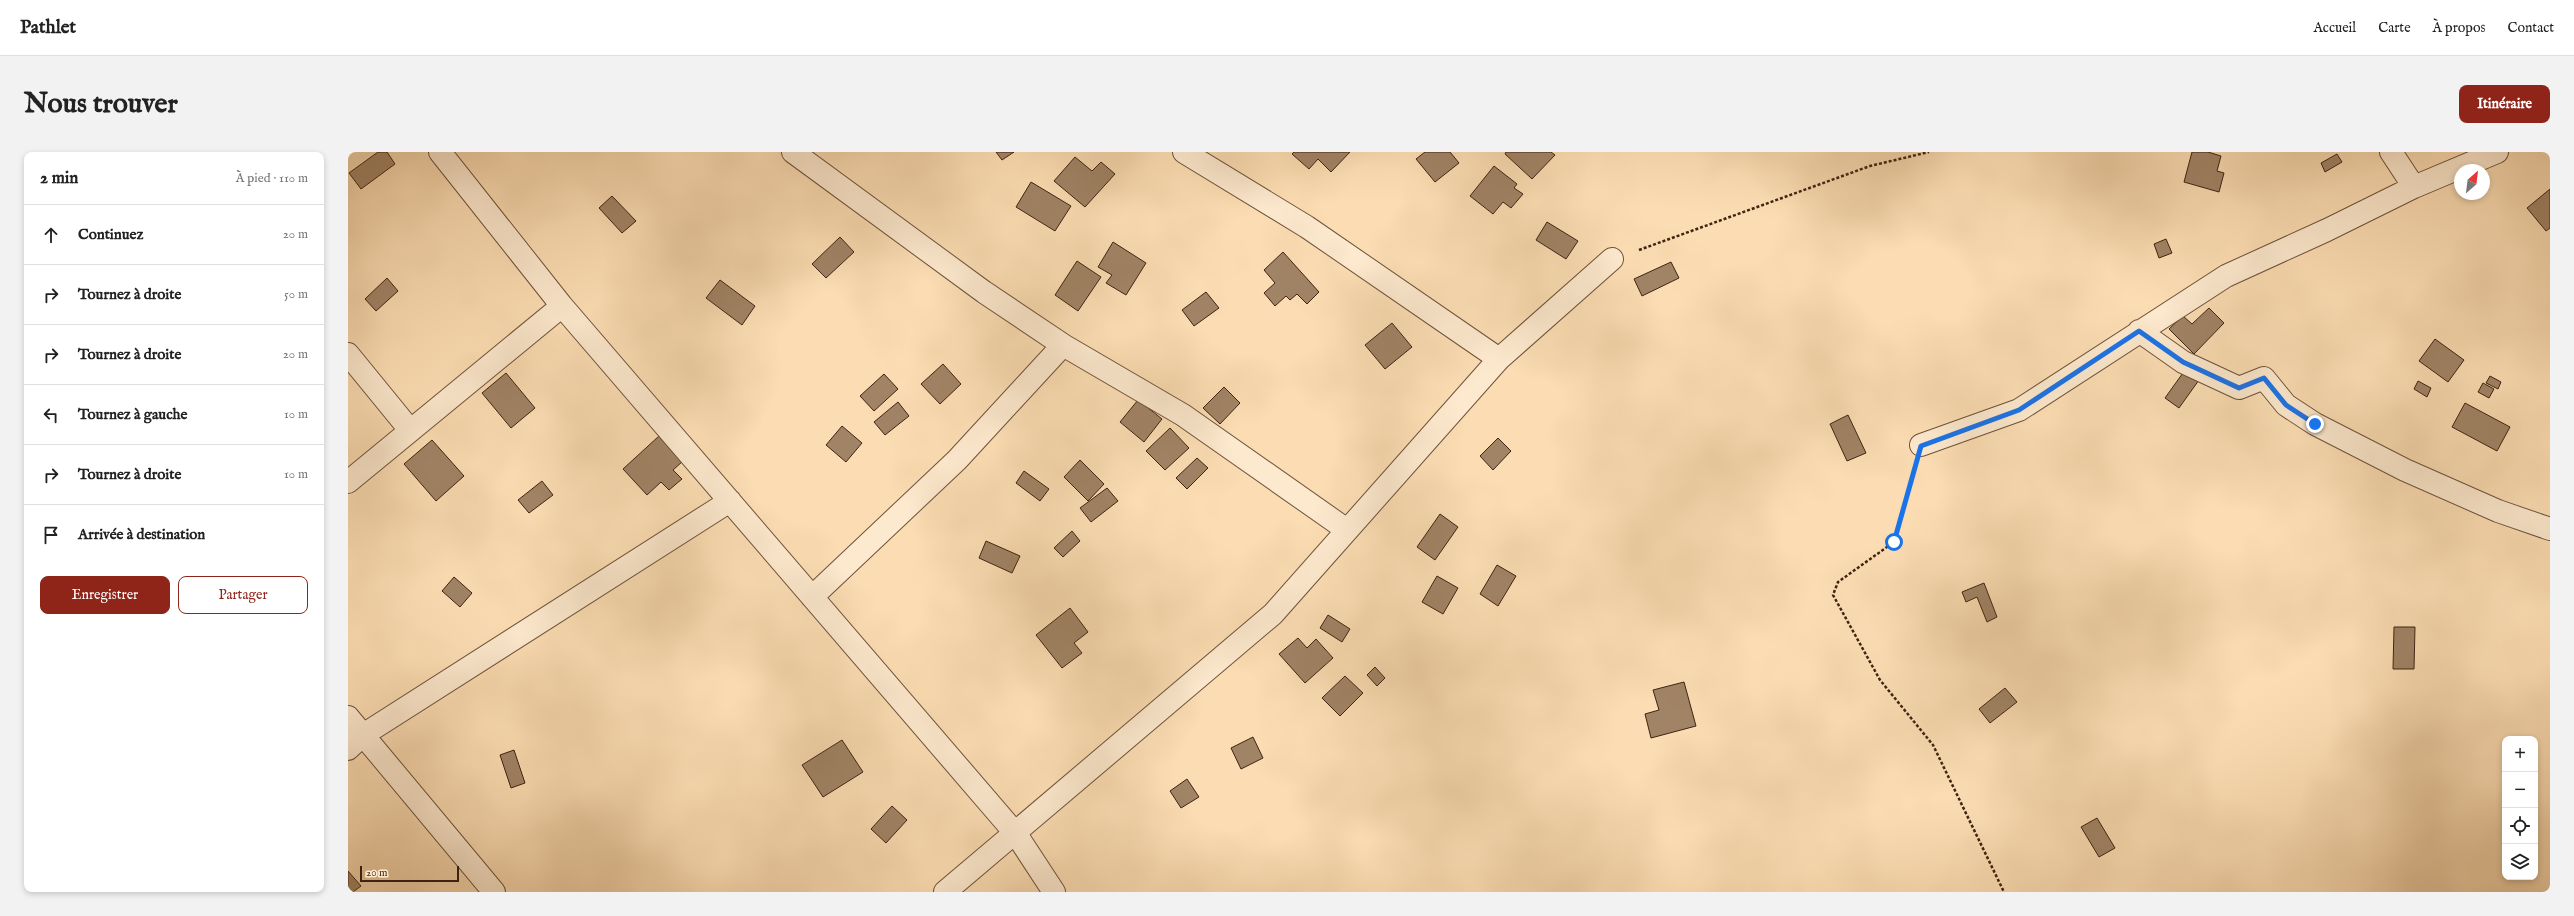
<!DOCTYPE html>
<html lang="fr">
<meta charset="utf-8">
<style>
body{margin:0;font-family:"IM FELL English",serif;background:#f2f2f2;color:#222}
.controls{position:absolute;right:12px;bottom:12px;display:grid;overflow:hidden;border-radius:8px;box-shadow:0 2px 6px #0003}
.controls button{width:36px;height:36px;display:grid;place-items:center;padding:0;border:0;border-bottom:1px solid #e0e0e0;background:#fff;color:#222;font:20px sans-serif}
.compass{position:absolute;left:2106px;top:12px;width:36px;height:36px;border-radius:50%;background:#fff;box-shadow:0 2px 6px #0003;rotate:28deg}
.scale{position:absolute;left:12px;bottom:10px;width:99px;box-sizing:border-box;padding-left:4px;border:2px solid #3f2312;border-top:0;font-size:11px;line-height:14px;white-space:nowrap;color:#3f2312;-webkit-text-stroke:3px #fde9ce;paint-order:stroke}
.stop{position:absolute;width:12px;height:12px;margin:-9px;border:3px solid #1a73e8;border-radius:50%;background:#fff}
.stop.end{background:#1a73e8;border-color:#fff;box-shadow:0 1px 4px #0008}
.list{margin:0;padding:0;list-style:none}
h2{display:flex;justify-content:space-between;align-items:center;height:52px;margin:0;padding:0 16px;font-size:17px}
h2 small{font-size:13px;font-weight:400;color:#767676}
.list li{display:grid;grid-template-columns:26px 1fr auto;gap:12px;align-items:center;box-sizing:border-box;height:60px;padding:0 16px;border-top:1px solid #e0e0e0}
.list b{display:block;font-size:15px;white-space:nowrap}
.list em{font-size:13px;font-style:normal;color:#767676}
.actions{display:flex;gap:8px;padding:12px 16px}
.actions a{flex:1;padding:9px 0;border:1px solid #8f2418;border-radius:8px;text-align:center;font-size:14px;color:#8f2418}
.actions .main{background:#8f2418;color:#fff}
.icon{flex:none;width:22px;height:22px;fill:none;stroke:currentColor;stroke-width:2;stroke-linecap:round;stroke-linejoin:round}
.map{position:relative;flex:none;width:2202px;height:740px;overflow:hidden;border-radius:8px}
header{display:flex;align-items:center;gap:24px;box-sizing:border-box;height:56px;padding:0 20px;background:#fff;border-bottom:1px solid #e0e0e0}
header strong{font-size:19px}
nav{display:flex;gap:22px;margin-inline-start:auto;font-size:14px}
.intro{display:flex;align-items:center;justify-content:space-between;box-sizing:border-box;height:96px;padding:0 24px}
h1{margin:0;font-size:28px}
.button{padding:10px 18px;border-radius:8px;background:#8f2418;color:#fff;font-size:14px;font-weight:700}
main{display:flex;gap:24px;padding:0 24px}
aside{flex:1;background:#fff;border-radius:8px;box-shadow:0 2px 6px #0003}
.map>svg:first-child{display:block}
.building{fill:#a18466;stroke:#3f2312}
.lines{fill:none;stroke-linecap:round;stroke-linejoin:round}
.minor-casing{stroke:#6e523a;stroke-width:24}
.path{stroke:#3f2312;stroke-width:2.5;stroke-dasharray:3 2;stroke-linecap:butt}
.minor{stroke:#fde9ce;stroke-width:22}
.route{stroke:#1a73e8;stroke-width:5}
</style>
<header>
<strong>Pathlet</strong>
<nav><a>Accueil</a><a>Carte</a><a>À propos</a><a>Contact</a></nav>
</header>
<div class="intro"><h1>Nous trouver</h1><a class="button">Itinéraire</a></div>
<main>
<aside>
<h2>2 min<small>À pied · 110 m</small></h2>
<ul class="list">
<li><svg class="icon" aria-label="ahead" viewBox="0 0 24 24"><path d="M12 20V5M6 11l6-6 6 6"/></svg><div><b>Continuez</b></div><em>20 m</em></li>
<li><svg class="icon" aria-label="right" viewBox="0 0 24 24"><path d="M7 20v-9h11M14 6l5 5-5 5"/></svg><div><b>Tournez à droite</b></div><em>50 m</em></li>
<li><svg class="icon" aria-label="right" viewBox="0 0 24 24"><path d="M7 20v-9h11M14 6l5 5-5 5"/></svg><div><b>Tournez à droite</b></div><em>20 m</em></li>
<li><svg class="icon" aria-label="left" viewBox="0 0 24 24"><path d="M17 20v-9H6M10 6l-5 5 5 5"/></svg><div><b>Tournez à gauche</b></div><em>10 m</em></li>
<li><svg class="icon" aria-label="right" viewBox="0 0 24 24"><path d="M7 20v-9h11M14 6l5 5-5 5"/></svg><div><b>Tournez à droite</b></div><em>10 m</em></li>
<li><svg class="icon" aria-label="arrive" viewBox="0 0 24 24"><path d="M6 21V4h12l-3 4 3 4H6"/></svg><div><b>Arrivée à destination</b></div></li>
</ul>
<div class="actions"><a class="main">Enregistrer</a><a>Partager</a></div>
</aside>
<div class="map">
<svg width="2202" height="740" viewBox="0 0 2202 740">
<rect width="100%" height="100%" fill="#fcddb3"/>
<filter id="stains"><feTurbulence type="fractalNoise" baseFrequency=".005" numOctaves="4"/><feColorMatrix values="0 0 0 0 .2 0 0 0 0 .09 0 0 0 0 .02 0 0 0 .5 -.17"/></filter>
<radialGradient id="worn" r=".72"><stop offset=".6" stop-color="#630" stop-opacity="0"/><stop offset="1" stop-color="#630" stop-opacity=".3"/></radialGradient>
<path class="building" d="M30,0H39L47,12L13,37L1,21Z
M648,0H666L654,8Z
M946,0H1002L983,20L970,7L961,17L944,2Z
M1077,0H1102L1111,11L1087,30L1068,7Z
M1158,0H1203L1207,3L1184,27L1157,2Z
M1844,0H1860L1873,4L1869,19L1876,21L1871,40L1836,30Z
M1989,2L1994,10L1977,20L1973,11Z
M727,5L744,19L753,10L767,22L737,55L706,29Z
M1146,14L1169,32L1166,36L1175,42L1163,56L1155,50L1145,62L1122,44Z
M683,30L723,54L707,79L668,55Z
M2202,37V76L2198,79L2179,56Z
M264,44L288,69L274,81L251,56Z
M1199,70L1230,89L1218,107L1188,88Z
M492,85L506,100L478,126L464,112Z
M1818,87L1824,101L1811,106L1806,92Z
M765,90L798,111L778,143L758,131L764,123L750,115Z
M935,100L971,140L959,152L949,142L942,148L938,144L927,154L916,141L927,131L916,118Z
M729,109L753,125L730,159L707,143Z
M1323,110L1331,126L1294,144L1286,127Z
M39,126L50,139L28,159L17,147Z
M372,128L407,154L394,173L358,146Z
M858,140L871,156L846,174L834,158Z
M1861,156L1876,171L1846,202L1821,177L1835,164L1844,172Z
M1044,171L1064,195L1037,217L1017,193Z
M2087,187L2116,208L2100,230L2071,209Z
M595,212L613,232L592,252L573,232Z
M1837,218L1851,228L1831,256L1817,246Z
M158,221L187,256L163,276L134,241Z
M536,222L550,237L526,259L512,244Z
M2142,224L2153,230L2150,237L2138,231Z
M2070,229L2083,236L2079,245L2066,237Z
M2135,231L2146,237L2141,246L2130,240Z
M876,235L892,251L872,272L855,256Z
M790,248L814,267L796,290L772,270Z
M550,250L561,264L537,283L526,270Z
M2117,251L2162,275L2149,299L2104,275Z
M1500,263L1518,301L1499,309L1482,272Z
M494,274L514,291L498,310L478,293Z
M822,276L841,296L817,318L798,299Z
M311,284L335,309L325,318L334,327L321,338L313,330L299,343L275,317Z
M1150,286L1163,299L1145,318L1132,304Z
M84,288L116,324L88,349L56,312Z
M849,306L860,316L839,337L828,326Z
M732,308L756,332L740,349L716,325Z
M676,319L701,337L692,349L668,331Z
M194,329L205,343L181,361L170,348Z
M759,336L770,349L743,370L732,356Z
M1092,362L1110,375L1087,408L1069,395Z
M724,379L732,389L715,405L706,396Z
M638,389L672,404L664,421L631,406Z
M1149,413L1168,424L1150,454L1132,442Z
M1089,424L1110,436L1095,462L1074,450Z
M106,425L124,441L112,455L94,439Z
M1636,431L1649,465L1639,470L1629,445L1618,450L1614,440Z
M722,456L740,480L726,491L734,501L714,516L688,483Z
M980,463L1002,477L994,490L972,476Z
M2046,475H2067L2066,517H2045Z
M950,486L959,496L968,487L985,506L957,531L931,502Z
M1027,515L1037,526L1029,534L1019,523Z
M997,524L1015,541L992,564L974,546Z
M1336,530L1348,574L1303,586L1297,562L1311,558L1305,538Z
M1657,536L1669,550L1642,571L1631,557Z
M905,585L915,606L893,617L883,596Z
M494,588L515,620L475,645L454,613Z
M166,598L177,631L163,636L152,603Z
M839,627L851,645L833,656L822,639Z
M544,654L559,668L538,691L523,677Z
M1749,666L1767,696L1751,705L1733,675Z
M0,719L13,734L5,740H0Z"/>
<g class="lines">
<defs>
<path id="minor" d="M92,0L214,154L668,682L706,740
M445,0L636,140L715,193L835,263L999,378
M836,0L959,75L1151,207
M2043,0L2066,35
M1791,179L1835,210L1891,236L1916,226L1938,253L1967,272L2057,318L2150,359L2202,377
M0,202L62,278
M1573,293L1671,258L1878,124L1979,78L2066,35L2149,0
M0,330L214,154
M464,445L609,308L715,193
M0,565L146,740
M0,597L15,583L382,349
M597,740L925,462L1151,207L1264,107"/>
</defs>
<use href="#minor" class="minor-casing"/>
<path class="path" d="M1291,98L1522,14L1581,0
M1565,320L1546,390L1490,430L1485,443L1532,528L1585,593L1656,740"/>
<use href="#minor" class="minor"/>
</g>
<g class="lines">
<path class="route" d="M1546,390L1573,294L1671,258L1791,179L1835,210L1891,236L1916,226L1938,253L1967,272"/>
</g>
<rect width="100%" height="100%" filter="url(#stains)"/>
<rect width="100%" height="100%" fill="url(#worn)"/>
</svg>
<div class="controls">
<button>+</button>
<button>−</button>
<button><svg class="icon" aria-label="locate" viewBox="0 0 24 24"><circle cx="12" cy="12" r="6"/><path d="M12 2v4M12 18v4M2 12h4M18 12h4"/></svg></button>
<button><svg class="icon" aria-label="layers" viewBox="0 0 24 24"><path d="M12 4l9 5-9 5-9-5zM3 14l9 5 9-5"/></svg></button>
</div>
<svg class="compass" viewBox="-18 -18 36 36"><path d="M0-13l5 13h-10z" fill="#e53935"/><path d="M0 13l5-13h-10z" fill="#767676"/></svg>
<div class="scale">20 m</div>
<div class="stop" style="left:1546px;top:390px"></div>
<div class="stop end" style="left:1967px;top:272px"></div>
</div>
</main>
